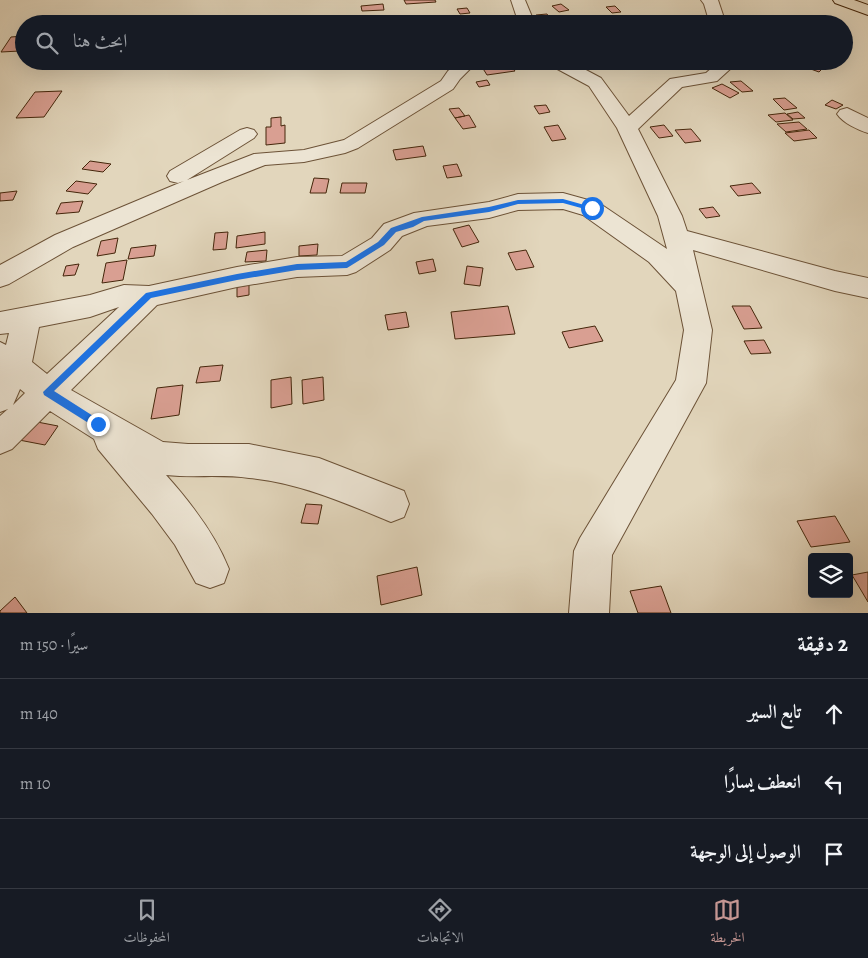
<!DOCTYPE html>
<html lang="ar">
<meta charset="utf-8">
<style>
body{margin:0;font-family:Alegreya,Amiri,serif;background:#20242c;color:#f1f3f6;direction:rtl}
.controls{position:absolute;right:15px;bottom:15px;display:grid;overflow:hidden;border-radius:5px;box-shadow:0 5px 20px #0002}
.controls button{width:45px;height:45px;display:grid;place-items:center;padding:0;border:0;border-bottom:1px solid #363941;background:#171b24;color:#f1f3f6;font:25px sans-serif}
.stop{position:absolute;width:15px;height:15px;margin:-11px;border:4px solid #1a73e8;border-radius:50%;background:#fff}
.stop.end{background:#1a73e8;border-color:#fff;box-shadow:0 1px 5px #0008}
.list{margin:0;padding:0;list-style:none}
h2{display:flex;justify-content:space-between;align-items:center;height:65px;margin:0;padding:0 20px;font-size:21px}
h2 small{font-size:16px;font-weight:400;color:#9ea1a6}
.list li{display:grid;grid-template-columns:32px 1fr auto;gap:15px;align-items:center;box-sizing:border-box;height:70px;padding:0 20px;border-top:1px solid #363941}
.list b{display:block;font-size:19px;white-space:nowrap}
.list em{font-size:16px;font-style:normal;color:#9ea1a6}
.icon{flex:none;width:28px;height:28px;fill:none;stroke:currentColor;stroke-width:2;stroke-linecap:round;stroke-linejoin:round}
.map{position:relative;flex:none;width:868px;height:613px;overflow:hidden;direction:ltr}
.search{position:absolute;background:#171b24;box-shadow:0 5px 20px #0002;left:15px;right:15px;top:15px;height:55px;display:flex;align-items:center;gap:12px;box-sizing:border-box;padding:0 18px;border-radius:28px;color:#9ea1a6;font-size:19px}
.sheet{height:275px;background:#171b24}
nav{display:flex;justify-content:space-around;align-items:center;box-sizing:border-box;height:70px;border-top:1px solid #363941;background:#171b24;font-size:14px;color:#9ea1a6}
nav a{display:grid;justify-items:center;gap:2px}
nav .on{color:#c59692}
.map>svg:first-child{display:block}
.building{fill:#d99f92;stroke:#44260b}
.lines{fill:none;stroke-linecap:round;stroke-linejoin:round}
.minor-casing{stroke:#6c5237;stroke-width:2}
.major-casing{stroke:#44260b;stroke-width:2}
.minor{fill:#ece4d3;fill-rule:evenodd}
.major{fill:#e2d6bc;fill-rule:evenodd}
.route{fill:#1a73e8}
</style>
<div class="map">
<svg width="868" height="613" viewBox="0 0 868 613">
<rect width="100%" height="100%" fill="#e2d6bc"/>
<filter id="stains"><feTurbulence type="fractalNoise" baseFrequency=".004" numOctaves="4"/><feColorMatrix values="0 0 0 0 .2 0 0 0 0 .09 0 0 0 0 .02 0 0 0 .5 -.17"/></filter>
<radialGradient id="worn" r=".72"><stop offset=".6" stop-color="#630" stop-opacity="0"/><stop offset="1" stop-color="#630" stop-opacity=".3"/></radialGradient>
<path class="building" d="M404,0H435L436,2L406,4Z
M383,4L384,10L362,11L361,6Z
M561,4L569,10L559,12L552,6Z
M615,6L621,12L612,13L606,7Z
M467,8L470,13L460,14L457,9Z
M547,14L551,20L540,21L536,15Z
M24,36V44L20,51L1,52L11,37Z
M509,63L515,71L487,75L482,67Z
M814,63L824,67L819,72L808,68Z
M487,80L490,85L479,87L476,82Z
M741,81L753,91L742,92L730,82Z
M722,84L739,93L730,98L712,88Z
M62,91L44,117L16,118L35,92Z
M785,98L797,108L784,110L773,99Z
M832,100L843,105L836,109L825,105Z
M546,105L550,112L539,114L534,106Z
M459,108L465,116L455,118L449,109Z
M798,112L805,118L793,119L787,114Z
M785,113L793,120L776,122L768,115Z
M469,115L476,127L463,129L455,118Z
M281,117V126L285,125V143L266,145V127H271V118Z
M799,122L807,129L786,132L777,124Z
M558,125L566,139L552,141L544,127Z
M664,125L673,136L659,138L650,127Z
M691,129L701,141L685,143L675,130Z
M809,130L817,138L794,141L785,133Z
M423,146L426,156L396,160L393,150Z
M90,161L111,164L103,172L82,169Z
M457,164L462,176L447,178L443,166Z
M314,178L329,179L326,193H310Z
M76,181L97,184L88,194L66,191Z
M342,183H367L365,193H340Z
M752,183L761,193L738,196L730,186Z
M17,191L13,200L0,201V193Z
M83,201L79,212L56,214L61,203Z
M713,207L720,216L706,218L699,209Z
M469,225L479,242L462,247L453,229Z
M228,232L226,249L213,250L215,233Z
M265,232V244L236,248L237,236Z
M118,238L115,253L97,256L101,241Z
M318,244L317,255L299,256V246Z
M156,245L154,256L128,259L131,248Z
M267,250L266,261L245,262L247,252Z
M526,250L534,267L516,270L508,253Z
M433,259L436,271L419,274L416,262Z
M127,260L123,280L102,283L106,263Z
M79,264L75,275L63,276L66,266Z
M467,266L483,268L480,286L464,284Z
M249,285V295L237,297V287Z
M508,306L515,334L455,339L451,312Z
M732,306H750L762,328L744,329Z
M406,312L409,327L388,330L385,315Z
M595,326L603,341L569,348L562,332Z
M764,340L771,353L751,354L744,341Z
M223,365L220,381L196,383L200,367Z
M291,377L292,404L271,408V380Z
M323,377L324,400L303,404L302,380Z
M183,385L179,415L151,419L157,388Z
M32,421L58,426L45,445L19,440Z
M306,504L322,505L318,524L301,523Z
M835,516L850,542L811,547L797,521Z
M417,567L422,595L381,605L377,576Z
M868,572V602L852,575Z
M661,586L671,613H638L630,591Z
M15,597L27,613H0V611Z"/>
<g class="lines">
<defs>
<path id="minor" d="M511,0H525L535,24H519Z
M701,0H718L726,24H710L704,4Z
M459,61H478L460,79L453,89L358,148L345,153L304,162L265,165L222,182L73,247L9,284L0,287V265L55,235L184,181L178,183L170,181L167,176L170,171L240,130L247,128L254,130L257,134L254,138L187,180L254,154L304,150L344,140L441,81L448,71Z
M548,61H569L601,78L629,116L670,79L706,73L720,61H739L717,81L682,87L638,129L682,216L687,231L835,271L868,278V298L835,291L693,250L712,330L706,383L612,555L609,613H569L574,551L580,538L676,380L684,330L676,291L649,262L583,215L563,209L518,210L489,218L427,226L402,236L390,250L356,272L347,275L297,277L237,287L157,305L71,390L163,442L188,444H249L319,458L404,491L409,504L404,517L391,522C345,503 300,483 249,478C222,474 193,478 166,475C191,503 215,534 229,569L224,583L210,588L196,583L175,545L152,514L98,449L94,439L50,411L12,449L0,454V416L8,409L0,412V342L6,345L9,333L0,334V312L90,295L124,285L149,286L237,267L297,257L342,256L372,238L384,224L414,213L489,202L518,194L563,193L599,203L667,249L658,216L617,128L589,86L550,65ZM119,307L47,374L32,362L39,327L90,317ZM20,389L25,393L13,405Z
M847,108L868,118V133C858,130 843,123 837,114L840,110Z"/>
<path id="major" d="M833,0H854L868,5V15L835,3Z"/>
</defs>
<use href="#minor" class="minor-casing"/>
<use href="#major" class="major-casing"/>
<use href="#minor" class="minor"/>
<use href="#major" class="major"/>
</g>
<path class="route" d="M563,199L595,208L592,211L563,203L518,204L489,212L424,221L413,227L396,232L384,245L347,268L297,270L237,280L151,298L54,391L101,421L103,424L98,429L44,395L43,392L146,293L237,274L297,264L346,262L378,242L391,228L422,217L489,207L518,200Z"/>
<rect width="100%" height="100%" filter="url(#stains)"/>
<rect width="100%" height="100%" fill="url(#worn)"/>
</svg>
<div class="controls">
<button><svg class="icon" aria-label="layers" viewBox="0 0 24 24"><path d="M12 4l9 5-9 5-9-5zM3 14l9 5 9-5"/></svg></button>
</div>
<div class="stop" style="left:592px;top:208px"></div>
<div class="stop end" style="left:98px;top:424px"></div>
<div class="search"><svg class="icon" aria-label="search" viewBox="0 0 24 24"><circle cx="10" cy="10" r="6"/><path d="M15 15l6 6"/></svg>ابحث هنا</div>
</div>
<section class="sheet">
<h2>2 دقيقة<small>سيرًا · 150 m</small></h2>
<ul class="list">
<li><svg class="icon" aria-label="ahead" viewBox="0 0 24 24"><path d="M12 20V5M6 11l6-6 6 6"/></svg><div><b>تابع السير</b></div><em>140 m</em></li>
<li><svg class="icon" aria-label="left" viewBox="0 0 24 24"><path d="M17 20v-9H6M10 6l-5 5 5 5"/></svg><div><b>انعطف يسارًا</b></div><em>10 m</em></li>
<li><svg class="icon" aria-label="arrive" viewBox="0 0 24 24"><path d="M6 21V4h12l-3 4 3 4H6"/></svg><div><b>الوصول إلى الوجهة</b></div></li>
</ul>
</section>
<nav>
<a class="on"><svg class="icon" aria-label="map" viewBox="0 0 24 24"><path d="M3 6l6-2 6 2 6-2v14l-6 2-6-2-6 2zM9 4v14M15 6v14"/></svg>الخريطة</a>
<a><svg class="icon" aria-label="directions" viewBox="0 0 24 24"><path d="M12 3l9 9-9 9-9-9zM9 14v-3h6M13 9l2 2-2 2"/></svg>الاتجاهات</a>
<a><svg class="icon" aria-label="saved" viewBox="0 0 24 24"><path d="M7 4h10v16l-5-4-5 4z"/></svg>المحفوظات</a>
</nav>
